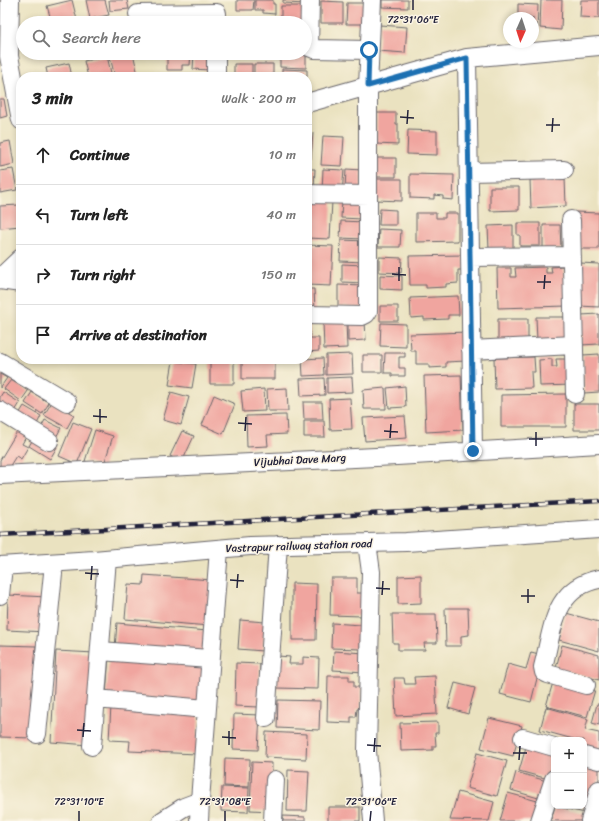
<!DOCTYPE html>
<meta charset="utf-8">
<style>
body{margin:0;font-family:Sriracha,sans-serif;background:#f6f6f6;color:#222}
.controls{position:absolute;right:12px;bottom:12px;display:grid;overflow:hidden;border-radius:8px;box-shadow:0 2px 6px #0003}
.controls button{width:36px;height:36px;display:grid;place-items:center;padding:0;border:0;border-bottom:1px solid #e0e0e0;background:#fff;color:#222;font:20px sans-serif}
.compass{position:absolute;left:503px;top:12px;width:36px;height:36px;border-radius:50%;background:#fff;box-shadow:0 2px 6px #0003;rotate:183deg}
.stop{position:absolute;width:12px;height:12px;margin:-9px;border:3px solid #1f6fb2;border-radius:50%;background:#fff}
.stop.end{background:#1f6fb2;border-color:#fff;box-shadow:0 1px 4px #0008}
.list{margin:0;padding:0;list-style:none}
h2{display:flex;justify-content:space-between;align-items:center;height:52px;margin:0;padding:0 16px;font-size:17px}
h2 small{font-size:13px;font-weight:400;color:#767676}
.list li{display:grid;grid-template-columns:26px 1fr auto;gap:12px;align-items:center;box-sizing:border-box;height:60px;padding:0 16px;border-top:1px solid #e0e0e0}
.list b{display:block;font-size:15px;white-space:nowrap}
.list em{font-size:13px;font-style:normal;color:#767676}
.icon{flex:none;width:22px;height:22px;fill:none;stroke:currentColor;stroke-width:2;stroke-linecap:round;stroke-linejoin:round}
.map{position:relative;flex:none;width:599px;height:821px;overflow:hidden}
.search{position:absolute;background:#fff;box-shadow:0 2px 6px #0003;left:16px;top:16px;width:296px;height:44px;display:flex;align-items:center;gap:10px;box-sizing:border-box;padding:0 14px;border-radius:22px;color:#767676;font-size:15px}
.panel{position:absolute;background:#fff;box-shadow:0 2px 6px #0003;left:16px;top:72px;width:296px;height:292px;border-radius:16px}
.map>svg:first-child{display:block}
.building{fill:#f0a59f}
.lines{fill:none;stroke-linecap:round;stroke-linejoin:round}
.minor-casing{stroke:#68656a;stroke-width:20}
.minor{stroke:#fff;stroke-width:18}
.rail-casing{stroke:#22223b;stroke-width:4.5}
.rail{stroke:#fcf5e5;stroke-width:3;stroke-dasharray:9;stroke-linecap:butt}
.route{stroke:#1f6fb2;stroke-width:5}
.ticks{fill:none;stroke:#22223b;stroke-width:1.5}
.labels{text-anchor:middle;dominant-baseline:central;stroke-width:3;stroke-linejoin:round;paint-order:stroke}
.street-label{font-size:11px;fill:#22223b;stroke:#fcf5e5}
.ticks-label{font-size:10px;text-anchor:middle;fill:#22223b;stroke:#fcf5e5;stroke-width:3;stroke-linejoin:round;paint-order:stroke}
</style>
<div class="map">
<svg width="599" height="821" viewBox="0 0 599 821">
<rect width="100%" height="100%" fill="#fcf5e5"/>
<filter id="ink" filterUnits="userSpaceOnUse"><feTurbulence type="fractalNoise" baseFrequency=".025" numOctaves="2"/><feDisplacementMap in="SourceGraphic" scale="8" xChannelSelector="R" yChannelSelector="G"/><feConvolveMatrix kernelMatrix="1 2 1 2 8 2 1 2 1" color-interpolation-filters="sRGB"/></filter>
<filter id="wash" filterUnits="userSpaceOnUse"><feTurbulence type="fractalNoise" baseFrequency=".012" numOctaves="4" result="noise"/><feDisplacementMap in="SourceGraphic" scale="16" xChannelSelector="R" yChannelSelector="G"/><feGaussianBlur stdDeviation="0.9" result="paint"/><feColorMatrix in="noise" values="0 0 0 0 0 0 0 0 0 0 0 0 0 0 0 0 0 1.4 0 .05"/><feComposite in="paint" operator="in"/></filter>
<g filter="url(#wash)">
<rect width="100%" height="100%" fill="#eae2c0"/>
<g id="blocks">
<path class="building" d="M72,0L77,20L63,23H52L47,6Z
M86,0H105L109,15L90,19Z
M109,0H127L129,9L110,11Z
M237,0H254L253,10H237Z
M255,0H273V4H275V14L263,13V10H255Z
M283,0H309V4L283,3Z
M382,0H408V8L382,7Z
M541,0H562L561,30L540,28Z
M581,0H599V18L580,17Z
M321,1L343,2V23H321Z
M347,3H370V24H346Z
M518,4L538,5L537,34L533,33V18H518Z
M281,6H308L305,23H281Z
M380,25L407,27L405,53L378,51Z
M306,49V68L280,67V53H305Z
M109,53H133L138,75L115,77Z
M167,53H191L190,65H182V70H167Z
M194,53H209V70L193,69Z
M237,53H254V57L237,56Z
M255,53H273V55H255Z
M107,56L112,77H88L84,61Z
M69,63L72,77H48L46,68Z
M234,64H252V77H234Z
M254,64H273V77H254Z
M282,69L307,70V77H282Z
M0,99H4L7,116L0,118Z
M377,113H396V124H398V145L376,144Z
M408,130L437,131V155L407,154Z
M307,132L313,133L311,159L307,158Z
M323,136L344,137L342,166L321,165Z
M10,141L14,164L0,167V143Z
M377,158H396V177H377Z
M13,169L17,190L0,193V171Z
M307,169H315L314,190L307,189Z
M323,169L344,170L342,193L322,192Z
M346,169L362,170L361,190H345Z
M410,174L454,175L453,200L443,199V196L434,195V199L410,198Z
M565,178L566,206L531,208L530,180Z
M377,179H402V201L376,200Z
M490,187H519V210L490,211Z
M342,199L363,201L362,219L341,218Z
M307,200L332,201L330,239L307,238Z
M19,205L20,226L0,228V206Z
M380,209L396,210V225H379Z
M576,212L599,213V249H576Z
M416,213H436V218H445V213H458V241L416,242Z
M341,221L365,222L364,239L340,238Z
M517,223H540V246H520V235H517Z
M513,225V249L489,250L488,226Z
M543,225H560L561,249L543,250Z
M379,229L401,230L400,247H378Z
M341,240L365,241L364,262L340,261Z
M308,245L333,246L331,286L307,285Z
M464,255L465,270H458V283L446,284V287L426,288V285H410L409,256Z
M379,257L402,258L401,273L379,272Z
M580,263L599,264V307L579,306Z
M342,264L364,265V283L342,282Z
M563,266L567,306L498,308L497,268H511V277H516L515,268L546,267V273H552L551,267Z
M380,275L402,276V290L380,289Z
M338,285L365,286L364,308L338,307Z
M307,289H314L315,311H307Z
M458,296L459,315H448V319L424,320V317L411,318L410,298Z
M380,306H398V321H380Z
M599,314V344L581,345V315Z
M536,317H570V341H537Z
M498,319H528V345L498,346Z
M307,320H309L310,338H319V351L307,352Z
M346,321L347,348L324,349L323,322Z
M365,321L366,340L348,341V322Z
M381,323L406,324V347L380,346Z
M468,332L466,361L446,362V367L429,368V364H416V351H411L410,334Z
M385,353H405V357H399V368H405V376H392V373H384Z
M352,354L353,374L326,375V355Z
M599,354V392L584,393L583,355Z
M363,355H382V372H363Z
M534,357L535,372H531L532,388L495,389L494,358Z
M323,358L324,375L303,376L302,359Z
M210,359H234V384H210Z
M242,359H275V379H242Z
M552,359V367H557L556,359H571L572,385L540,386L539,360Z
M173,361L196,364L192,388L169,385Z
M0,374L7,378L0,388Z
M461,375L463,430L426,432L424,376Z
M352,377L353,392L327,393V378Z
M324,378L325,395L301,396L300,379Z
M11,380L28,391L21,401L4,389Z
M405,386L406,407L389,408L387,388Z
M287,388L288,411H268L267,389Z
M385,388L386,409H364L363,390Z
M264,389L265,411L243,412L241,391Z
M3,392L20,403L12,416L0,409V397Z
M32,392L49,403L42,414L25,403Z
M171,392L189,397L181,425L163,420Z
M566,394V427H501V395Z
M214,395L235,404L223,434L202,425Z
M350,398L352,429L330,430L329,399Z
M52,402L74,415L67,428L44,415Z
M303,402H322L323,419H304Z
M574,404H599V430H574Z
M24,406L41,416L34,430L16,419Z
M286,415L287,434L267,435L268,446L247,447L246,416Z
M405,416L407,438L365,441L363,418Z
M45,420L61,428L54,441L38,433Z
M304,421H324L325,437H304Z
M73,422L91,429L77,464L59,456Z
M18,430L27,435L22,444L28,447L21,459L16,456L6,472L0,468V460Z
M95,430L113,436L103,467L85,461Z
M182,431L194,436L182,462L170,456Z
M36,434L57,447L50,459L29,446Z
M144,575L212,580L209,626L125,619L128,584L143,585Z
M421,575V603L398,604V576Z
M331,578H357V593H363L362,616L330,615Z
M292,583L317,584L316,640H292Z
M8,595L47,597L46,632L7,630Z
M445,608H468L469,635L461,636V646H446Z
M566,613L599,622V651L559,640Z
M392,614H436L437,643H424L425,650H398V643H393Z
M240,620L265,622L263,651L238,649Z
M117,623L207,631L205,656L115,648Z
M332,623L361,625L360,649L331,648Z
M0,645L36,646L34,738L0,737Z
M562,645L599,655V680L556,668Z
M56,651L95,653L89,745L51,742Z
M334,651L365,653L364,672L333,670Z
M531,652L543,655L531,702L500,694L508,664L526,669Z
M109,655L204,662L201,702L106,695Z
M278,656L290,657L289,664H303V657L319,658L318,689L277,688Z
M236,663L260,664L259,707L235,706Z
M328,676H349V681H354V687H362L361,709H357L356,717H351V723L327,722Z
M435,676L437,714L396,716L394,678H404L405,684H415L414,677Z
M554,679L595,690L587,717L546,706Z
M455,683L475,688L468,714L448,708Z
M278,700L320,701L319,730L277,728Z
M597,704H599V725L592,723Z
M111,706L199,711L197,754L129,751L130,741L109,740Z
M546,707L588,719L585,730L599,733V754L584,750V740H577L540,730Z
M234,714L260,715L258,750L233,749Z
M489,718L522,726L513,756L481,748Z
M438,722V733H435L436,746H433V750L401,751L400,723Z
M266,732L307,734L306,759L265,757Z
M526,747L554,755V772L552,780L519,771Z
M477,753L507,761L497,796L467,788Z
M225,758L250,759L249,787L224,786Z
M584,760L599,764V779L590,809L580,806H584Z
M252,762L272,763L271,811L250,810Z
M288,770L309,771L307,811H287Z
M516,772L550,782L545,800L511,790Z
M222,787L249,788L248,812L221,811Z
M458,792L494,802L489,821L450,820Z
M508,793L541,802L536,821H500Z
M555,806L589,814L587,821H551Z
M328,807H360V821H328Z
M283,816L305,817V821H283Z"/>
</g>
</g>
<g filter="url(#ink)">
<use href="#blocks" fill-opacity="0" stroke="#68656a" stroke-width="1"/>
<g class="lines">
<defs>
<path id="minor" d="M10,0L9,56L21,120
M310,0L309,47L314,49L369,50
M138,14L217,13L216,23
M467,58L473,451
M216,77V53
M307,103L467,58L599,46
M469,172L564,170
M307,194L368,195
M571,220L575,394
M470,257L572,256
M0,278L21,258
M0,280L21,283
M307,315L362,316L366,314L368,311V86L372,0
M471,350L574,345
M0,362L67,402
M0,411L49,441
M0,475L397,456L599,444
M367,543L371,572L367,751L373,821
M0,566L94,560L250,546L406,542L599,529
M0,595L3,566
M100,651L209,659
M586,685L548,674L544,672L543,667C553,630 553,588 599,579
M96,699L206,709
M266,718L278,545
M37,734L54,563
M523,738L554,747
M92,746L107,559
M584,756L599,760
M162,821L184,807L200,801L219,549
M199,821L200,801
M273,821L275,780
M540,821L554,779
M590,821L599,790"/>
</defs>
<use href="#minor" class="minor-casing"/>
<use href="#minor" class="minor"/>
<defs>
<path id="rail" d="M0,535L599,501"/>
</defs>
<use href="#rail" class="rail-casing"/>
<use href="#rail" class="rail"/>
</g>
</g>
<g class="lines" filter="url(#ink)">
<path class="route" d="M369,50L368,86L467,58L473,451"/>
</g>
<path class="ticks" d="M413,10V0M400,117L414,118M407,124L408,110M546,125H560M552,132L553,118M392,274L406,275M399,281V267M537,282H551M544,289L545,275M93,416L107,417M100,423V409M238,423L252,424M245,431L246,417M384,431L398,432M390,438L391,424M529,439H543M536,446V432M85,573L99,574M91,580L92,566M230,580L244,581M237,588L238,574M376,588L390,589M382,595L383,581M521,596H535M528,603V589M77,730L91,731M83,737L84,723M222,737L236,738M229,745V731M367,745L381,746M374,752L375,738M513,753H527M519,760L520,746M79,821V811M225,821V811M370,821L371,811"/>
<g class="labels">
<g class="street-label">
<text transform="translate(300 460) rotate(-3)">Vijubhai Dave Marg</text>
<text transform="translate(299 546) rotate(-2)">Vastrapur railway station road</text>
</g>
</g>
<g class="ticks-label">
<text x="413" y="23">72°31'06"E</text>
<text x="79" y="805">72°31'10"E</text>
<text x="225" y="805">72°31'08"E</text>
<text x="371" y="805">72°31'06"E</text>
</g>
</svg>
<div class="controls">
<button>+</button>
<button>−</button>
</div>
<svg class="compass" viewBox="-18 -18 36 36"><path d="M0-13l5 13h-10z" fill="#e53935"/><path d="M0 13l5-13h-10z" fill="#767676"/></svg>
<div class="stop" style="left:369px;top:50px"></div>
<div class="stop end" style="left:473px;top:451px"></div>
<div class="search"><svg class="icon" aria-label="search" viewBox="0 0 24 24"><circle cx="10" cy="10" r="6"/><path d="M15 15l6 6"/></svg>Search here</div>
<section class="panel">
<h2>3 min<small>Walk · 200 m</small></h2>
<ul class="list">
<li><svg class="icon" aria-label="ahead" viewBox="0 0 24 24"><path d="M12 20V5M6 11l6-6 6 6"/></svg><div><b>Continue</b></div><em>10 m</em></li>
<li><svg class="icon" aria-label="left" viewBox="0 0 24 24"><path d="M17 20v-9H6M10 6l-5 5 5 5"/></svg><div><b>Turn left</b></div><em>40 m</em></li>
<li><svg class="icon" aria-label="right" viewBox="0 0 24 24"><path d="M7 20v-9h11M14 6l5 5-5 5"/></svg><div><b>Turn right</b></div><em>150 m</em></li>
<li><svg class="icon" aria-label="arrive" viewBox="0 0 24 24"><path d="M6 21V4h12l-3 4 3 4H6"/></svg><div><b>Arrive at destination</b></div></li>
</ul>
</section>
</div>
